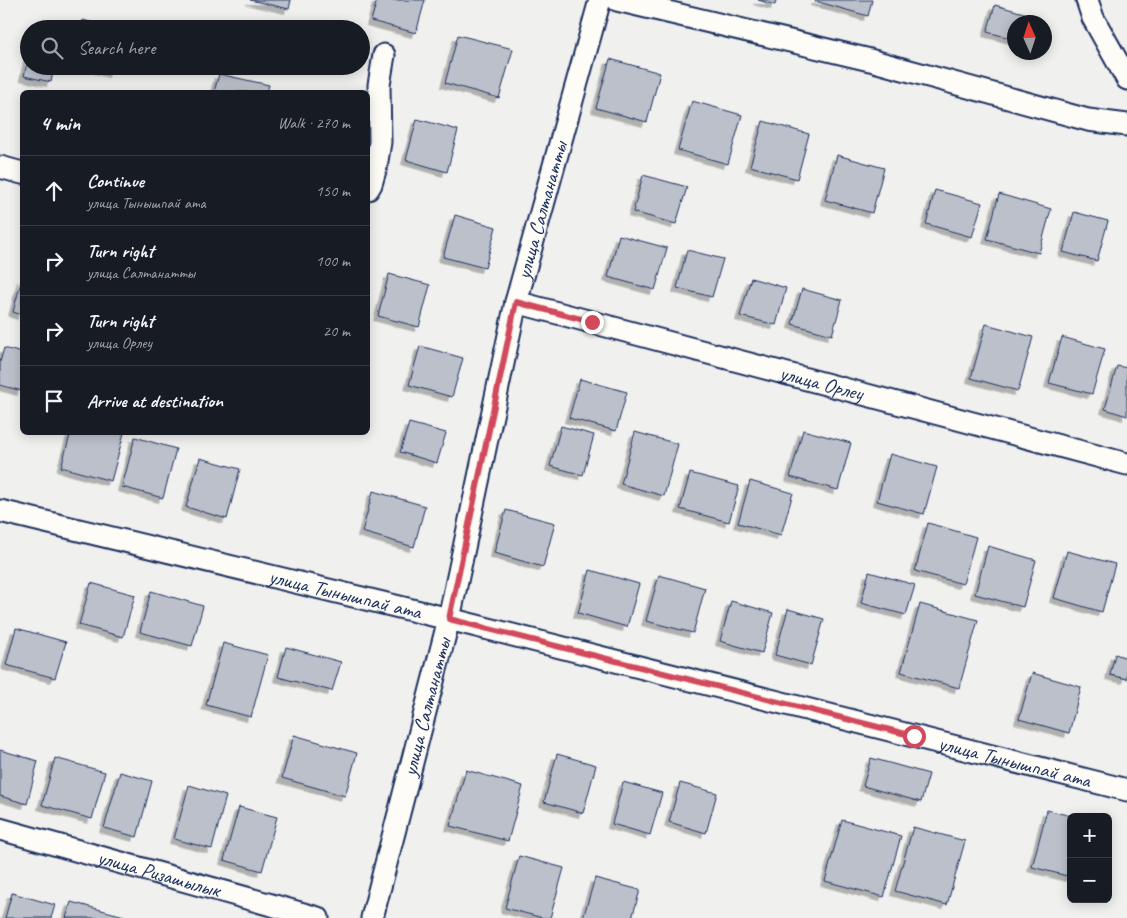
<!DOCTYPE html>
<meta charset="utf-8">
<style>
body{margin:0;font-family:Caveat,sans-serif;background:#242831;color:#f1f3f6}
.controls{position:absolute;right:15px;bottom:15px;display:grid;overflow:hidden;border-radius:8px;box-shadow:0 2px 12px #0003}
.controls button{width:45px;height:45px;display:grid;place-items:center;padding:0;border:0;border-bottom:1px solid #363941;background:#171b24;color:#f1f3f6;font:25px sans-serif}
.compass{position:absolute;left:1007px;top:15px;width:45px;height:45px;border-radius:50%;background:#171b24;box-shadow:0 2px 12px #0003;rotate:357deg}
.stop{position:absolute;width:15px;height:15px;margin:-11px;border:4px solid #d1495b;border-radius:50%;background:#fff}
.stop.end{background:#d1495b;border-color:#fff;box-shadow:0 1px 5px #0008}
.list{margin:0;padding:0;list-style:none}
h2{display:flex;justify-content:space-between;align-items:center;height:65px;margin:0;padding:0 20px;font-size:21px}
h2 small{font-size:16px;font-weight:400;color:#9ea1a6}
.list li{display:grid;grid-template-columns:32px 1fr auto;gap:15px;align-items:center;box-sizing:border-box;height:70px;padding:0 20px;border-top:1px solid #363941}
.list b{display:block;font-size:19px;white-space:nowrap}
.list p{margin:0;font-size:16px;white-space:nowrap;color:#9ea1a6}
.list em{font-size:16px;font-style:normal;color:#9ea1a6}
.icon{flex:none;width:28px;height:28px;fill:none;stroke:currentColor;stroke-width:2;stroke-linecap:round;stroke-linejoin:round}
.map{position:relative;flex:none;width:1127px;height:918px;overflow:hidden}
.search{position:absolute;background:#171b24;box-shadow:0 2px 12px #0003;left:20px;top:20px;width:350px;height:55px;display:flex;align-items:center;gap:12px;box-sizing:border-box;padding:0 18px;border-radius:28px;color:#9ea1a6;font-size:19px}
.panel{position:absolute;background:#171b24;box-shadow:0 2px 12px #0003;left:20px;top:90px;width:350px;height:345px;border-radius:8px}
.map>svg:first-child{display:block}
.building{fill:#bbc0ca;stroke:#1b2f5e;filter:url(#shadow)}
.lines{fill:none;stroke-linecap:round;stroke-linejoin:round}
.minor-casing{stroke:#1b2f5e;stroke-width:25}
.minor{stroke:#fdfcf7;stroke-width:21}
.route{stroke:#d1495b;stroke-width:6}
.labels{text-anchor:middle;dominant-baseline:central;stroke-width:4;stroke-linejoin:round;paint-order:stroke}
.street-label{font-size:21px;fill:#1b2f5e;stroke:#fdfcf7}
</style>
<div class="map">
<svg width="1127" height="918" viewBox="0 0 1127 918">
<defs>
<filter id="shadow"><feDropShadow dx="-4.5" dy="4.5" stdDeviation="0" flood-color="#0004"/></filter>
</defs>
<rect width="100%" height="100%" fill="#f0f0ee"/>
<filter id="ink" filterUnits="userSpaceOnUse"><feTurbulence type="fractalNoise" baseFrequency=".02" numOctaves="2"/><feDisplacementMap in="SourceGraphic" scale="10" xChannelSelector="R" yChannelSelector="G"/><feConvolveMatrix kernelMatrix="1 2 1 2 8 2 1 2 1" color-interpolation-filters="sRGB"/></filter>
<g filter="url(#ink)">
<path class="building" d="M250,0H291L289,9Z
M377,0H425L416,33L371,21Z
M758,0H776L775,5Z
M815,0H872L868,16L815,1Z
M995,5L1038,17L1037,22H1014V39L987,32Z
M83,20L116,29H80Z
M458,35L513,49L499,98L445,83Z
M29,53V66H54L51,82L24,76Z
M610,59L660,73L647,122L596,108Z
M89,66H114L113,73Z
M219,74L269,85L267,92H214Z
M692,101L742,115L728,164L678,150Z
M417,119L458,130L447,172L406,160Z
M763,121L809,134L797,179L750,166Z
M837,155L884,168L872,213L825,200Z
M643,175L687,187L676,224L633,212Z
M935,190L982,203L972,237L926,224Z
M999,194L1051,209L1039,253L987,239Z
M1074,212L1108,221L1097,261L1063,252Z
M455,215L496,227L485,268L443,257Z
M619,235L667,248L655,290L608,277Z
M687,250L723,259L712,297L677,288Z
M389,274L430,285L419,327L378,316Z
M22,278V315L13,312Z
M751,278L786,288L776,325L740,316Z
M802,289L842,300L832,335L792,324Z
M986,324L1033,337L1018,391L971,378Z
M1062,337L1105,349L1092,394L1049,383Z
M420,346L463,358L452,397L409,385Z
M4,348L22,353V391L0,385V362Z
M1117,366L1127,368V416L1105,409Z
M580,379L627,392L616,431L569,418Z
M409,423L446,433L437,463L400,452Z
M561,426L594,435L583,475L550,466Z
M803,430L851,443L838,490L790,477Z
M71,432L124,433L111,481L61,467Z
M635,432L678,444L664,496L621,484Z
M135,437L176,449L163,498L122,487Z
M890,454L937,467L924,514L877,501Z
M200,458L240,469L227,519L186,507Z
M690,473L739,486L729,522L680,509Z
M750,481L793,493L781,535L738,523Z
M373,491L425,506L414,547L362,532Z
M506,510L555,523L543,567L494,553Z
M928,523L976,537L963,584L915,571Z
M988,546L1036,560L1023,607L975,594Z
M1067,551L1115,564L1102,612L1054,598Z
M590,570L639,584L627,627L578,613Z
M869,572L915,585L906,615L861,603Z
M659,575L705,588L693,633L646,621Z
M91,583L135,595L123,637L79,625Z
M151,591L203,606L192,646L140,632Z
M731,601L773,613L762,653L720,641Z
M920,604L978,620L959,688L901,672Z
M788,609L824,619L811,665L775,655Z
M16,628L66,642L55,678L6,665Z
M223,643L268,655L251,717L206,705Z
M286,647L341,662L332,691L278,677Z
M1115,654L1127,658V679L1110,675Z
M1032,673L1081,687L1069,733L1019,719Z
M294,735L357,753L345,796L282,778Z
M0,750L38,761L27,804L0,796Z
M557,754L596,765L583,813L544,802Z
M55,758L105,772L92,819L42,805Z
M871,758L929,774L921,802L863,786Z
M466,770L523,786L508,841L450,826Z
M120,772L152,781L137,837L104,828Z
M623,782L662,793L650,835L612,824Z
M680,783L717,793L706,833L669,822Z
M189,785L226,796L212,849L174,839Z
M239,807L277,817L262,871L224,860Z
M1047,810L1075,817H1071V877L1032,867Z
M842,820L901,836L884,897L825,881Z
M913,827L965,841L947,905L895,891Z
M519,856L564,868L550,918H543L505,908Z
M595,878L640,890L632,918H583Z
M12,893L55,905L51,918H5Z
M71,902L128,917L127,918H66Z"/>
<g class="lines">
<defs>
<g id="minor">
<path d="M617,0L870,60L1088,120L1127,125"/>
<path d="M1087,0L1093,18L1127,79"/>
<path d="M0,167L22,173"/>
<path d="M368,189L371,184L376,167L380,142L379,85L384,55"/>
<path id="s1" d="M516,302L1127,464"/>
<path id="s2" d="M0,511L449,619L1127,790"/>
<path id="s3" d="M0,829L318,918"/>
<path id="s4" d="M372,918L449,619L516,302L600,0"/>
</g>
</defs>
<use href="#minor" class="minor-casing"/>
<use href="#minor" class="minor"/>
</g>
</g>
<g class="lines" filter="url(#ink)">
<path class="route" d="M592,322L516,302L449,619L914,736"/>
</g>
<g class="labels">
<g class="street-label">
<text stroke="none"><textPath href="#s4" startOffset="728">улица Салтанатты</textPath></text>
<text stroke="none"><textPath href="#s1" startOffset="316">улица Орлеу</textPath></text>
<text stroke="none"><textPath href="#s2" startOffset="355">улица Тынышпай ата</textPath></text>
<text stroke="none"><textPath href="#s4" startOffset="218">улица Салтанатты</textPath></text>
<text stroke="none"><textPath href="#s2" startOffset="1045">улица Тынышпай ата</textPath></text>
<text stroke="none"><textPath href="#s3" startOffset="165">улица Ризашылык</textPath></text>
</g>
</g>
</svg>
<div class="controls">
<button>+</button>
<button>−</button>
</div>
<svg class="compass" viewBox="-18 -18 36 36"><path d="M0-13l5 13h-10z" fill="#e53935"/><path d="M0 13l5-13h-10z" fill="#9ea1a6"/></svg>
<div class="stop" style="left:914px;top:736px"></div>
<div class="stop end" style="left:592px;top:322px"></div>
<div class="search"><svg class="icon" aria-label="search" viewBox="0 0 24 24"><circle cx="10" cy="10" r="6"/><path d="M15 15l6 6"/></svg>Search here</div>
<section class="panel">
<h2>4 min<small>Walk · 270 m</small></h2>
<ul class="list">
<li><svg class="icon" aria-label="ahead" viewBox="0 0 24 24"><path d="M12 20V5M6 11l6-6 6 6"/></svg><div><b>Continue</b><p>улица Тынышпай ата</p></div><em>150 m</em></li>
<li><svg class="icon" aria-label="right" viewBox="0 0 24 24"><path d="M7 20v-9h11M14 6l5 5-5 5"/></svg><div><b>Turn right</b><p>улица Салтанатты</p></div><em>100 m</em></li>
<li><svg class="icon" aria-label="right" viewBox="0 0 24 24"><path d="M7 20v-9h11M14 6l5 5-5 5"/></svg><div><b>Turn right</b><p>улица Орлеу</p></div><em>20 m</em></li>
<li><svg class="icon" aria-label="arrive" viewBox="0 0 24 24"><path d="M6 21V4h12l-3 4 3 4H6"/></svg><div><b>Arrive at destination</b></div></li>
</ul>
</section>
</div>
